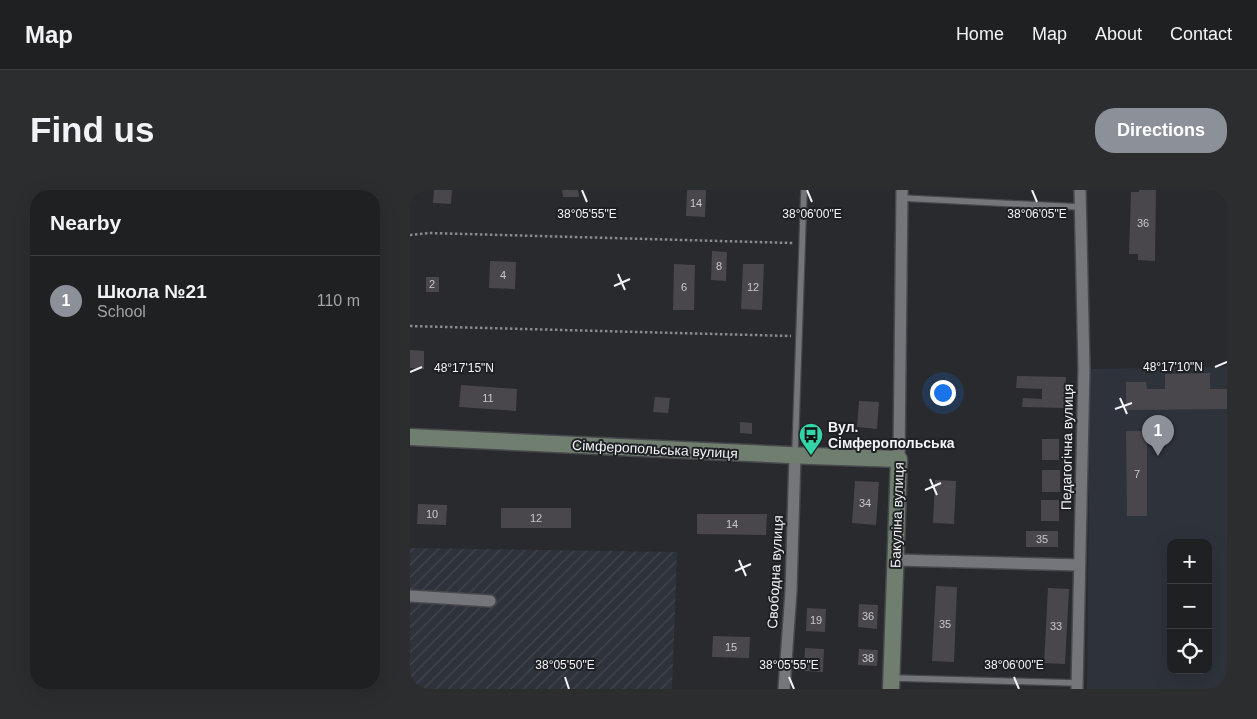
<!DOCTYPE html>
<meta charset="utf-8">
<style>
body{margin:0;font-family:Helvetica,sans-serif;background:#2b2d2f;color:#f1f3f6}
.controls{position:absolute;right:15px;bottom:15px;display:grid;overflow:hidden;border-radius:10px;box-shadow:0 5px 20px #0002}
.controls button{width:45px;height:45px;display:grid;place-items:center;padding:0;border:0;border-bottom:1px solid #3c3e40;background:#1e2022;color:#f1f3f6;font:25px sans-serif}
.you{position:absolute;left:532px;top:202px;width:18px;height:18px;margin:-12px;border:4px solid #fff;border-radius:50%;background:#1a73e8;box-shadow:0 0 0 8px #1a73e833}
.badge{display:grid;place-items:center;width:32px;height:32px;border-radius:50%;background:#8c9099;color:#fff;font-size:16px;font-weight:700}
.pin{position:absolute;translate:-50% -41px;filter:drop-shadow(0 1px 2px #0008)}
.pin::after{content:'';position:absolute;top:26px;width:18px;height:15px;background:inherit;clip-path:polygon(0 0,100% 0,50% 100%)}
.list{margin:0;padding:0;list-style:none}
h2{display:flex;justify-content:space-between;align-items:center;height:65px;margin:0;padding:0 20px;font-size:21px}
h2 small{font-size:16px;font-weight:400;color:#a1a3a5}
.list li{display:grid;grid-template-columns:32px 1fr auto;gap:15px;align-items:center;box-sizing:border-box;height:90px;padding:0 20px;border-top:1px solid #3c3e40}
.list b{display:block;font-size:19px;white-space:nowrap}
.list p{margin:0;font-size:16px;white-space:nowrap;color:#a1a3a5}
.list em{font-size:16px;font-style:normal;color:#a1a3a5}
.icon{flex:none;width:28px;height:28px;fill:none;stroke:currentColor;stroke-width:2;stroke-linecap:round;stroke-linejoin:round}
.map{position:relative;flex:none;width:817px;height:499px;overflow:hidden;border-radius:20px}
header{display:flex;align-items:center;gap:30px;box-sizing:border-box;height:70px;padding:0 25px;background:#1e2022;border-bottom:1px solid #3c3e40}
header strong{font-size:24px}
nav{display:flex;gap:28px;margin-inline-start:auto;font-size:18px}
.intro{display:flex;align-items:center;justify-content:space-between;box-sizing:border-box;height:120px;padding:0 30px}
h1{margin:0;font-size:35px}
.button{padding:12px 22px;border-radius:20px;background:#8c9099;color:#fff;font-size:18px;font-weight:700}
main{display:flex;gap:30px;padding:0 30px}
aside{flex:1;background:#1e2022;border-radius:20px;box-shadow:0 5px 20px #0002}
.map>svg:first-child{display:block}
.built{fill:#2e323b;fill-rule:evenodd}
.industrial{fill:url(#industrial-furrows)}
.building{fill:#49474b}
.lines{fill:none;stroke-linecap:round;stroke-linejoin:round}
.lane-casing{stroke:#47484c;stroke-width:8}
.street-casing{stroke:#47484c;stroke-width:14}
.secondary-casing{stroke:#47484c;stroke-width:19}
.path{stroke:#898a8d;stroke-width:2.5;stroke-dasharray:2.5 2.5;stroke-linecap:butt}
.lane{stroke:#74767b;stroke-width:5.5}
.street{stroke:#74767b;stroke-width:11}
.secondary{stroke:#707e70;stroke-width:16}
.ticks{fill:none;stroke:#f2f3f6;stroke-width:2}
.labels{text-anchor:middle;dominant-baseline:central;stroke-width:4;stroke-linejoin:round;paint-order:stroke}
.number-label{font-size:11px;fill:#c8c8cb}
.poi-label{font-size:14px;font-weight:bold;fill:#f2f3f6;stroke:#1e2024;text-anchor:start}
.street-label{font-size:14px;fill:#f2f3f6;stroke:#1e2024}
.ticks-label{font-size:12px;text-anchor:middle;fill:#f2f3f6;stroke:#1e2024;stroke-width:4;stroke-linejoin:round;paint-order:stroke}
</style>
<header>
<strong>Map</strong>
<nav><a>Home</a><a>Map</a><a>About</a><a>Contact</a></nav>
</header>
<div class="intro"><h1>Find us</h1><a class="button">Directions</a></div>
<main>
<aside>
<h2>Nearby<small></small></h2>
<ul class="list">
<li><span class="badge">1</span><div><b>Школа №21</b><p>School</p></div><em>110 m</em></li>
</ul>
</aside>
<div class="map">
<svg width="817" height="499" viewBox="0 0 817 499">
<defs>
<pattern id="industrial-furrows" width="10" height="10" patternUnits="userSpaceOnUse" patternTransform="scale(1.25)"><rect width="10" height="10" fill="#2e323b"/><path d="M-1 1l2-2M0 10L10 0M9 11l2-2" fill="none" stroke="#42464e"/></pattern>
</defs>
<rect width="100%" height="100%" fill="#282a2d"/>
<path class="built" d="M817,177V499H677L680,179ZM761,353H798V480H761Z"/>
<path class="industrial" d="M0,358L267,362L262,499H0Z"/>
<path class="building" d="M24,0H42L41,14L23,13Z
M152,0H168L169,7H153Z
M277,0H296L295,27L276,26Z
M729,0H746L745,71L728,70V64H719L721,2H729Z
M302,61L317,62L316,91L301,90Z
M80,71L106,72L105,99L79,98Z
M264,74L285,75L284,120H263Z
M333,74H354L352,120L331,119Z
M16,87H29V102H16Z
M0,160L14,161V179L0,178Z
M800,183V199H817V219L716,220V192H736L737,199H755V184Z
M607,186L656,187L655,218L612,217L613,208L632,209V199L606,198Z
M51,195L107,199L106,221L49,217Z
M245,207L260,208L258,223L243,222Z
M449,211L469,212L467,239L447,237Z
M330,232L342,233V244L330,243Z
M716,241H737V326H717Z
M632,249H649V270H632Z
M632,280H650V302H632Z
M525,290L546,291L544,334L523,333Z
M445,291L469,292L466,335L442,333Z
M631,310H649V331H631Z
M8,314L37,315L36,335L7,334Z
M91,318H161V338H91Z
M287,324H357L356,345L287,344Z
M616,341H648V357H616Z
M526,396L547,397L544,472L522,471Z
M638,398L659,399L655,474L634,473Z
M449,414L468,415L467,439L448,437Z
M397,418L416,419L415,442L396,441Z
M303,446L340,447L339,468L302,467Z
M395,458L414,459L413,482L394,481Z
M449,459L468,460L467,476L448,475Z"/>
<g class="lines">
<defs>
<path id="lane" d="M492,8L669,17
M385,263L394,0
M484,488L667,493"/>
<path id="street" d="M489,269L492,0
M486,370L669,375
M0,406L80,411
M374,499L381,401L385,265
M667,499L674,179L670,0"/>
<path id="secondary" d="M0,247L401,266L489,269L481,499"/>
</defs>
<use href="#lane" class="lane-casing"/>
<use href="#street" class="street-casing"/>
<use href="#secondary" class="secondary-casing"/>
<path class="path" d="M0,45L19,43L383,53
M0,136L381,146"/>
<use href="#lane" class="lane"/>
<use href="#street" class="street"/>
<use href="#secondary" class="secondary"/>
</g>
<path class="ticks" d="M172,0L177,12M397,0L402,12M622,0L627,12M208,84L215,100M204,96L220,89M805,177L817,172M0,182L12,177M710,208L717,224M705,219L722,213M520,289L527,305M515,300L531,293M329,370L336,386M325,381L341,374M155,487L159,499M379,487L384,499M604,487L609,499"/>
<defs>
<symbol id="bus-pin" viewBox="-11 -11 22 30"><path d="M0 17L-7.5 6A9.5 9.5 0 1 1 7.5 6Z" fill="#33d4a8" stroke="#1e2024"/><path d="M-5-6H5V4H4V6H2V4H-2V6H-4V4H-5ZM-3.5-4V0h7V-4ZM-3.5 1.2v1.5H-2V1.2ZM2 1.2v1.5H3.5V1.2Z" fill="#111"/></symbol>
</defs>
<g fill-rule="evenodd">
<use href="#bus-pin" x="387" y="231" width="28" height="38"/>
</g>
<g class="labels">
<g class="number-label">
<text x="286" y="13">14</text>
<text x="733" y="33">36</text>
<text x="309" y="76">8</text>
<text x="93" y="85">4</text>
<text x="22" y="94">2</text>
<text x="274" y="97">6</text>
<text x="343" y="97">12</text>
<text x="78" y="208">11</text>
<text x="727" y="284">7</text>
<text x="455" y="313">34</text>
<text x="22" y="324">10</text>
<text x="126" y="328">12</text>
<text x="322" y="334">14</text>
<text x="632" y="349">35</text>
<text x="458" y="426">36</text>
<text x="406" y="430">19</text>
<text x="535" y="434">35</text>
<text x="646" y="436">33</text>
<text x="321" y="457">15</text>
<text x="458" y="468">38</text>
</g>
<g class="poi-label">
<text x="418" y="237">Вул.<tspan x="418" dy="16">Сімферопольська</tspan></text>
</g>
<g class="street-label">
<text transform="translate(657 257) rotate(-89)">Педагогічна вулиця</text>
<text transform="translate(245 259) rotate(3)">Сімферопольська вулиця</text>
<text transform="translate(487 325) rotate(-88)">Бакуліна вулиця</text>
<text transform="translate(365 382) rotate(-87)">Свободна вулиця</text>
</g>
</g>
<g class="ticks-label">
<text x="177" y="28">38°05'55"E</text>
<text x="402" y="28">38°06'00"E</text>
<text x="627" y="28">38°06'05"E</text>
<text x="763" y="181">48°17'10"N</text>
<text x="54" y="182">48°17'15"N</text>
<text x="155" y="479">38°05'50"E</text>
<text x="379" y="479">38°05'55"E</text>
<text x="604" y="479">38°06'00"E</text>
</g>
</svg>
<div class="controls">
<button>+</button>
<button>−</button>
<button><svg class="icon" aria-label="locate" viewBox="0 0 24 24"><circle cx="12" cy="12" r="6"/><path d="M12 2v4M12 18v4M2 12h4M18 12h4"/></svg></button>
</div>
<div class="you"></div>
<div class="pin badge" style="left:748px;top:266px">1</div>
</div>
</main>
